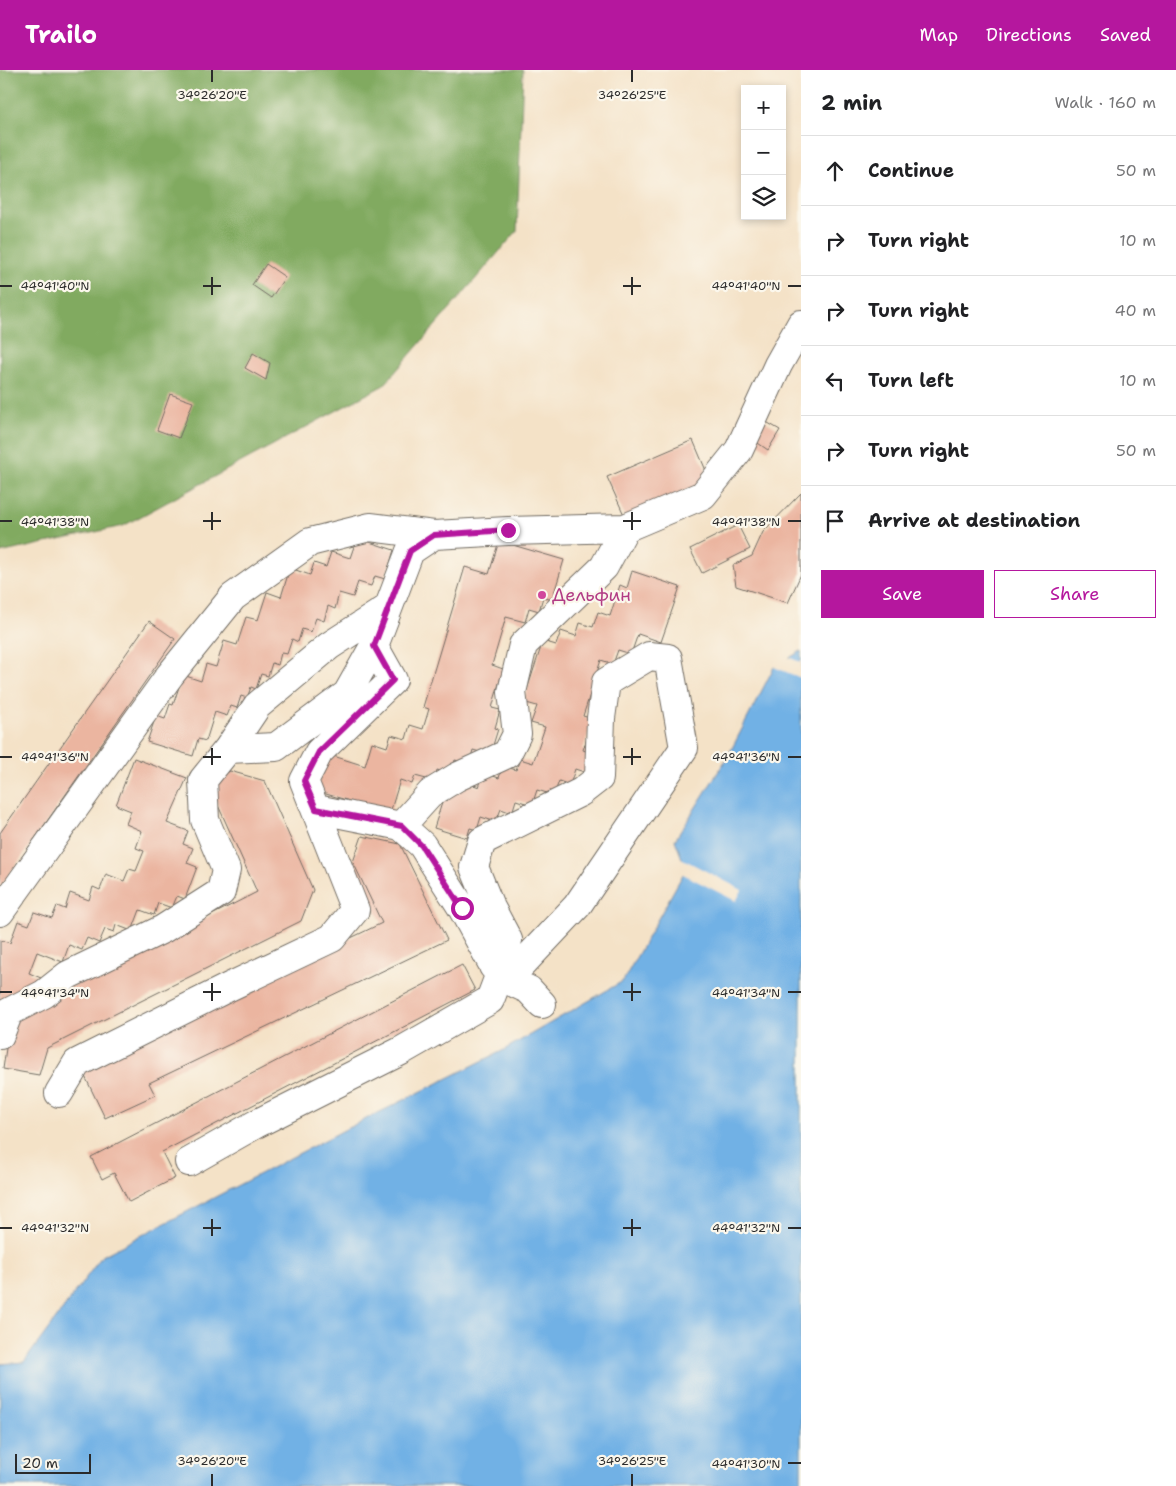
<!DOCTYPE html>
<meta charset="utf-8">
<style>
body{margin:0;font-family:"Shantell Sans",sans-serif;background:#f6f6f6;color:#202124}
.controls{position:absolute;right:15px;top:15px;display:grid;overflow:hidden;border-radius:0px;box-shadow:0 2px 8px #0003}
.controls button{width:45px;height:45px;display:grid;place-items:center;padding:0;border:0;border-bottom:1px solid #e0e0e0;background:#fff;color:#202124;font:25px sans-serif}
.scale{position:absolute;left:15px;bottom:12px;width:76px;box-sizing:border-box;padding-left:5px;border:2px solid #2b2b2b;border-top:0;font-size:14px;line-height:18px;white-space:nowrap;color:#2b2b2b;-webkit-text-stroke:4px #fbf7ec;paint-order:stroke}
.stop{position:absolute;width:15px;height:15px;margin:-11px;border:4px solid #b5179e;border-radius:50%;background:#fff}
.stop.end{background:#b5179e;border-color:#fff;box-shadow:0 1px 5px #0008}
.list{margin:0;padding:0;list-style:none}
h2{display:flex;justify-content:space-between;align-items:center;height:65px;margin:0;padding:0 20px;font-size:21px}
h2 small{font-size:16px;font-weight:400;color:#757577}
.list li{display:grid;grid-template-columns:32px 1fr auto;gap:15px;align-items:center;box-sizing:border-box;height:70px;padding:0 20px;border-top:1px solid #e0e0e0}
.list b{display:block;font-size:19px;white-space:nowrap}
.list em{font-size:16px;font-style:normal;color:#757577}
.actions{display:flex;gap:10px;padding:15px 20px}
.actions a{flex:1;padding:11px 0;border:1px solid #b5179e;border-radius:0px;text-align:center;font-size:18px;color:#b5179e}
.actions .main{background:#b5179e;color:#fff}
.icon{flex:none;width:28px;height:28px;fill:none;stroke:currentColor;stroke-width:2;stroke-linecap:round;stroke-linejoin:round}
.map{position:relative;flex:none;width:801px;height:1416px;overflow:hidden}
header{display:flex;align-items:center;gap:30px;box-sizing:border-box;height:70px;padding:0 25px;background:#b5179e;color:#fff}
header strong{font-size:24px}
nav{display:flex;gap:28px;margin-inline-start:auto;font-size:18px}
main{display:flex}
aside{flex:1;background:#fff}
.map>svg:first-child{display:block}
.forest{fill:#81aa61;stroke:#566a46}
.water{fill:#71b1e5;stroke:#4e6e88}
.pier{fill:#f4e2c7}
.building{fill:#ebb5a0}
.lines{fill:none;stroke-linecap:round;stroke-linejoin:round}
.minor-casing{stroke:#716b62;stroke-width:30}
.minor{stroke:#fff;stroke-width:28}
.route{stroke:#b5179e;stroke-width:6}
.ticks{fill:none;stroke:#2b2b2b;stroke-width:2}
.hotel-dot{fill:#d1479c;stroke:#fbf7ec;stroke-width:2}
.labels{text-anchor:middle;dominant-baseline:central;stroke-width:4.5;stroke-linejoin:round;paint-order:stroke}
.hotel-label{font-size:18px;fill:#b23c85;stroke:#fbf7ec;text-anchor:start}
.ticks-label{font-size:12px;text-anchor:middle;fill:#2b2b2b;stroke:#fbf7ec;stroke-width:4.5;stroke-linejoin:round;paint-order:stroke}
</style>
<header>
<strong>Trailo</strong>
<nav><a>Map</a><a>Directions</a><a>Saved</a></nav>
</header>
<main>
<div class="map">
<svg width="801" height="1416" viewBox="0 0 801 1416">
<rect width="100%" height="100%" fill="#fbf7ec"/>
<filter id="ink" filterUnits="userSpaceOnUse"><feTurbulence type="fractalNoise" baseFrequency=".02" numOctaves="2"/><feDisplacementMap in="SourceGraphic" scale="10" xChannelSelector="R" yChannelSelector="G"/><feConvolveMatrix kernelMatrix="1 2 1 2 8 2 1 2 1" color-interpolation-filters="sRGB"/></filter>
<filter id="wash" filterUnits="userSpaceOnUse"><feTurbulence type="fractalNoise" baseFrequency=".0096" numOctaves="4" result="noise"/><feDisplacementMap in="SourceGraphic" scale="20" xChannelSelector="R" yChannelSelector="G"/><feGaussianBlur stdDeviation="1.12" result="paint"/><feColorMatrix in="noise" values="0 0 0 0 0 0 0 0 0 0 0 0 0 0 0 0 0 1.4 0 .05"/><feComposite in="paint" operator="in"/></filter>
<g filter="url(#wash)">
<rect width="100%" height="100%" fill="#f4e2c7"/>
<path class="forest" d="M0,0H523L517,161L384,315L123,456L0,483Z"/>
<path class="water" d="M801,581V1416H0V1294L24,1292L102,1186L346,1059L502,981L623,911L686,799L675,770L727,688L774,597Z"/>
<path class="pier" d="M787,587L801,592V608L774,597L776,593Z
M679,787L742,820L736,831L681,803L683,799Z"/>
<g id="blocks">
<path class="building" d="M266,194L285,207L271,228L252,215Z
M253,283L270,293L266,310L245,298Z
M170,324L193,332L179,368L157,360Z
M763,350L780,360L768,380L752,369Z
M693,370L710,410L625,447L607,407Z
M801,423V504L788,533L736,516L733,495L752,486L763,462Z
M738,455L750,479L702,503L690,479Z
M357,468L394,480L385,509L375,506L371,516L358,512L353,527L339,523L335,539L328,536L324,551L316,548L311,562L302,559L298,572L292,569L287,584L281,583L278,595L272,593L268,606L261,604L256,619L251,617L247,628L241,626L237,638L231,636L227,646L215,642L206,671L198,669L193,686L147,672L156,646L165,649L170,634L173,635L183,605L201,611L206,594L216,597L224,571L237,575L246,547L258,550L267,522L281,527L290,498L310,505L314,493L326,497L331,482L350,488Z
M499,471L564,490L552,530L543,527L539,541L529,538L525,552L506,547L492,595L503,599L492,638L500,640L495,658L498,659L490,685L473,680L469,694L455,690L451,704L437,700L434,711L415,706L412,714L400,710L390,743L316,721L327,684L365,696L372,672L387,677L391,665L406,669L410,655L423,659L429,639L423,637L465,497L489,504Z
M632,501L680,517L661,572L638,564L631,584L618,580L613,594L601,590L583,646L593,649L583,680L593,684L587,703L575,699L570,715L559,711L554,725L537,720L532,735L516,730L512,743L501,739L496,752L481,747L477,760L470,758L467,768L434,758L447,717L463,711L479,717L484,703L499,708L503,696L516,700L520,689L533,693L545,657L531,653L537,636L523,632L543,571L556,575L561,561L576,566L580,553L593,557L598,542L610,546L620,515L627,518Z
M149,551L175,569L0,818V763Z
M134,688L187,708L167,753L188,761L183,774L193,778L187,793L197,797L185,829L177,826L172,838L158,833L154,845L140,840L132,861L116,855L114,862L105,859L99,873L87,868L82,880L69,875L63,892L37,882L29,903L41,908L34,926L20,920L14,934L0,939V870L10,873L18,851L29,855L34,842L52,848L57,836L65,839L70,823L89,830L93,817L100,820L106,804L124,811L129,799L136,801L144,781L136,778L142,761L126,754L131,741L116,735Z
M230,701L265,711L313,820L301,851L47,978L39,1005L3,999L10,951L23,941L257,822L208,713Z
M362,766L400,774L447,870L149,1013L155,1025L105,1048L81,998L382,853L353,792Z
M462,895L475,920L162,1082L175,1108L129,1132L114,1103L102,1109L91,1087Z"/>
</g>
</g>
<g filter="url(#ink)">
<use href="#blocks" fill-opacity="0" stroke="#716b62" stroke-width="1"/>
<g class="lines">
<defs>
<path id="minor" d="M228,679L257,636L329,576L388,538
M401,756L431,723L457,707L507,684L517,664L512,622L523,575L604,497L625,458
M0,842L170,605L233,527L310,472L370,457L434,465L508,461L625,458L703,425L739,380L778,295L801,254
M493,896L508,870L489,834L474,797L482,771L581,722L599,708L601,648L606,612L649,586L668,588L684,678L577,836L507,910
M499,906L529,920L542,934
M0,965L9,942L44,924L68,905L163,859L221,822L226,800L205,750L203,710L228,679L276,677L347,624L374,576L410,481L434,465
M59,1023L77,993L229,917L332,868L355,840L304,711L319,682L393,610L374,576
M189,1092L256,1054L401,981L490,930L499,906L462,838L422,775L401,756L316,739"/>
</defs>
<use href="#minor" class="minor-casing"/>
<use href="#minor" class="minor"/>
</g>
</g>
<g class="lines" filter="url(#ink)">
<path class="route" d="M462,838L422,776L402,756L316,739L304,711L319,682L393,610L374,576L410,481L434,465L508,460"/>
</g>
<path class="ticks" d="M212,0V12M632,0V12M212,207V225M632,207V225M0,216H12M203,216H221M623,216H641M788,216H801M212,442V460M632,442V460M0,451H12M203,451H221M623,451H641M788,451H801M212,678V695M632,678V695M0,687H12M203,687H221M623,687H641M788,687H801M212,913V931M632,913V931M0,922H12M203,922H221M623,922H641M788,922H801M212,1149V1166M632,1149V1166M0,1158H12M203,1158H221M623,1158H641M788,1158H801M788,1393H801M212,1404V1416M632,1404V1416"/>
<circle class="hotel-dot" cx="542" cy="525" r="5"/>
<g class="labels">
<g class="hotel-label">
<text x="552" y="525">Дельфин</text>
</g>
</g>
<g class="ticks-label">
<text x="212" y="29">34°26'20"E</text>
<text x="632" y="29">34°26'25"E</text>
<text x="55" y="220">44°41'40"N</text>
<text x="746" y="220">44°41'40"N</text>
<text x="55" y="456">44°41'38"N</text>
<text x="746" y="456">44°41'38"N</text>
<text x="55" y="691">44°41'36"N</text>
<text x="746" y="691">44°41'36"N</text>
<text x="55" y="927">44°41'34"N</text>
<text x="746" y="927">44°41'34"N</text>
<text x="55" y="1162">44°41'32"N</text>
<text x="746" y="1162">44°41'32"N</text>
<text x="212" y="1395">34°26'20"E</text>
<text x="632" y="1395">34°26'25"E</text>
<text x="746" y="1398">44°41'30"N</text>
</g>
</svg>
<div class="controls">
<button>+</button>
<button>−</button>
<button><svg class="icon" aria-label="layers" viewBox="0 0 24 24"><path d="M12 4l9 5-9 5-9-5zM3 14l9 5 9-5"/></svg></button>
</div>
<div class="scale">20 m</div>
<div class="stop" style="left:462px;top:838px"></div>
<div class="stop end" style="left:508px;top:460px"></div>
</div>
<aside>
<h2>2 min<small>Walk · 160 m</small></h2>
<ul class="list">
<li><svg class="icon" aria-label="ahead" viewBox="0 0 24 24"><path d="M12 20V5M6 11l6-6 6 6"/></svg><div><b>Continue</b></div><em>50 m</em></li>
<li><svg class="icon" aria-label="right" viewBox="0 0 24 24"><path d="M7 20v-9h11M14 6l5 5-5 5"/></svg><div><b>Turn right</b></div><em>10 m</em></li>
<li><svg class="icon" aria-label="right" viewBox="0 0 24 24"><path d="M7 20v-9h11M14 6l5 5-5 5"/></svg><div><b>Turn right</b></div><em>40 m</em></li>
<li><svg class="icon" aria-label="left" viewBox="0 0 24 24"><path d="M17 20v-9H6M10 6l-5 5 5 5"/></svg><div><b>Turn left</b></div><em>10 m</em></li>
<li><svg class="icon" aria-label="right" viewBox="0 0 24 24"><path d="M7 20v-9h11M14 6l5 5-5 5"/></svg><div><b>Turn right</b></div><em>50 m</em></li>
<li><svg class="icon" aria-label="arrive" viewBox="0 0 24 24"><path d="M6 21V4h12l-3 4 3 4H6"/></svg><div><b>Arrive at destination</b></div></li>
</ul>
<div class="actions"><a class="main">Save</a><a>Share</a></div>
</aside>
</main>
